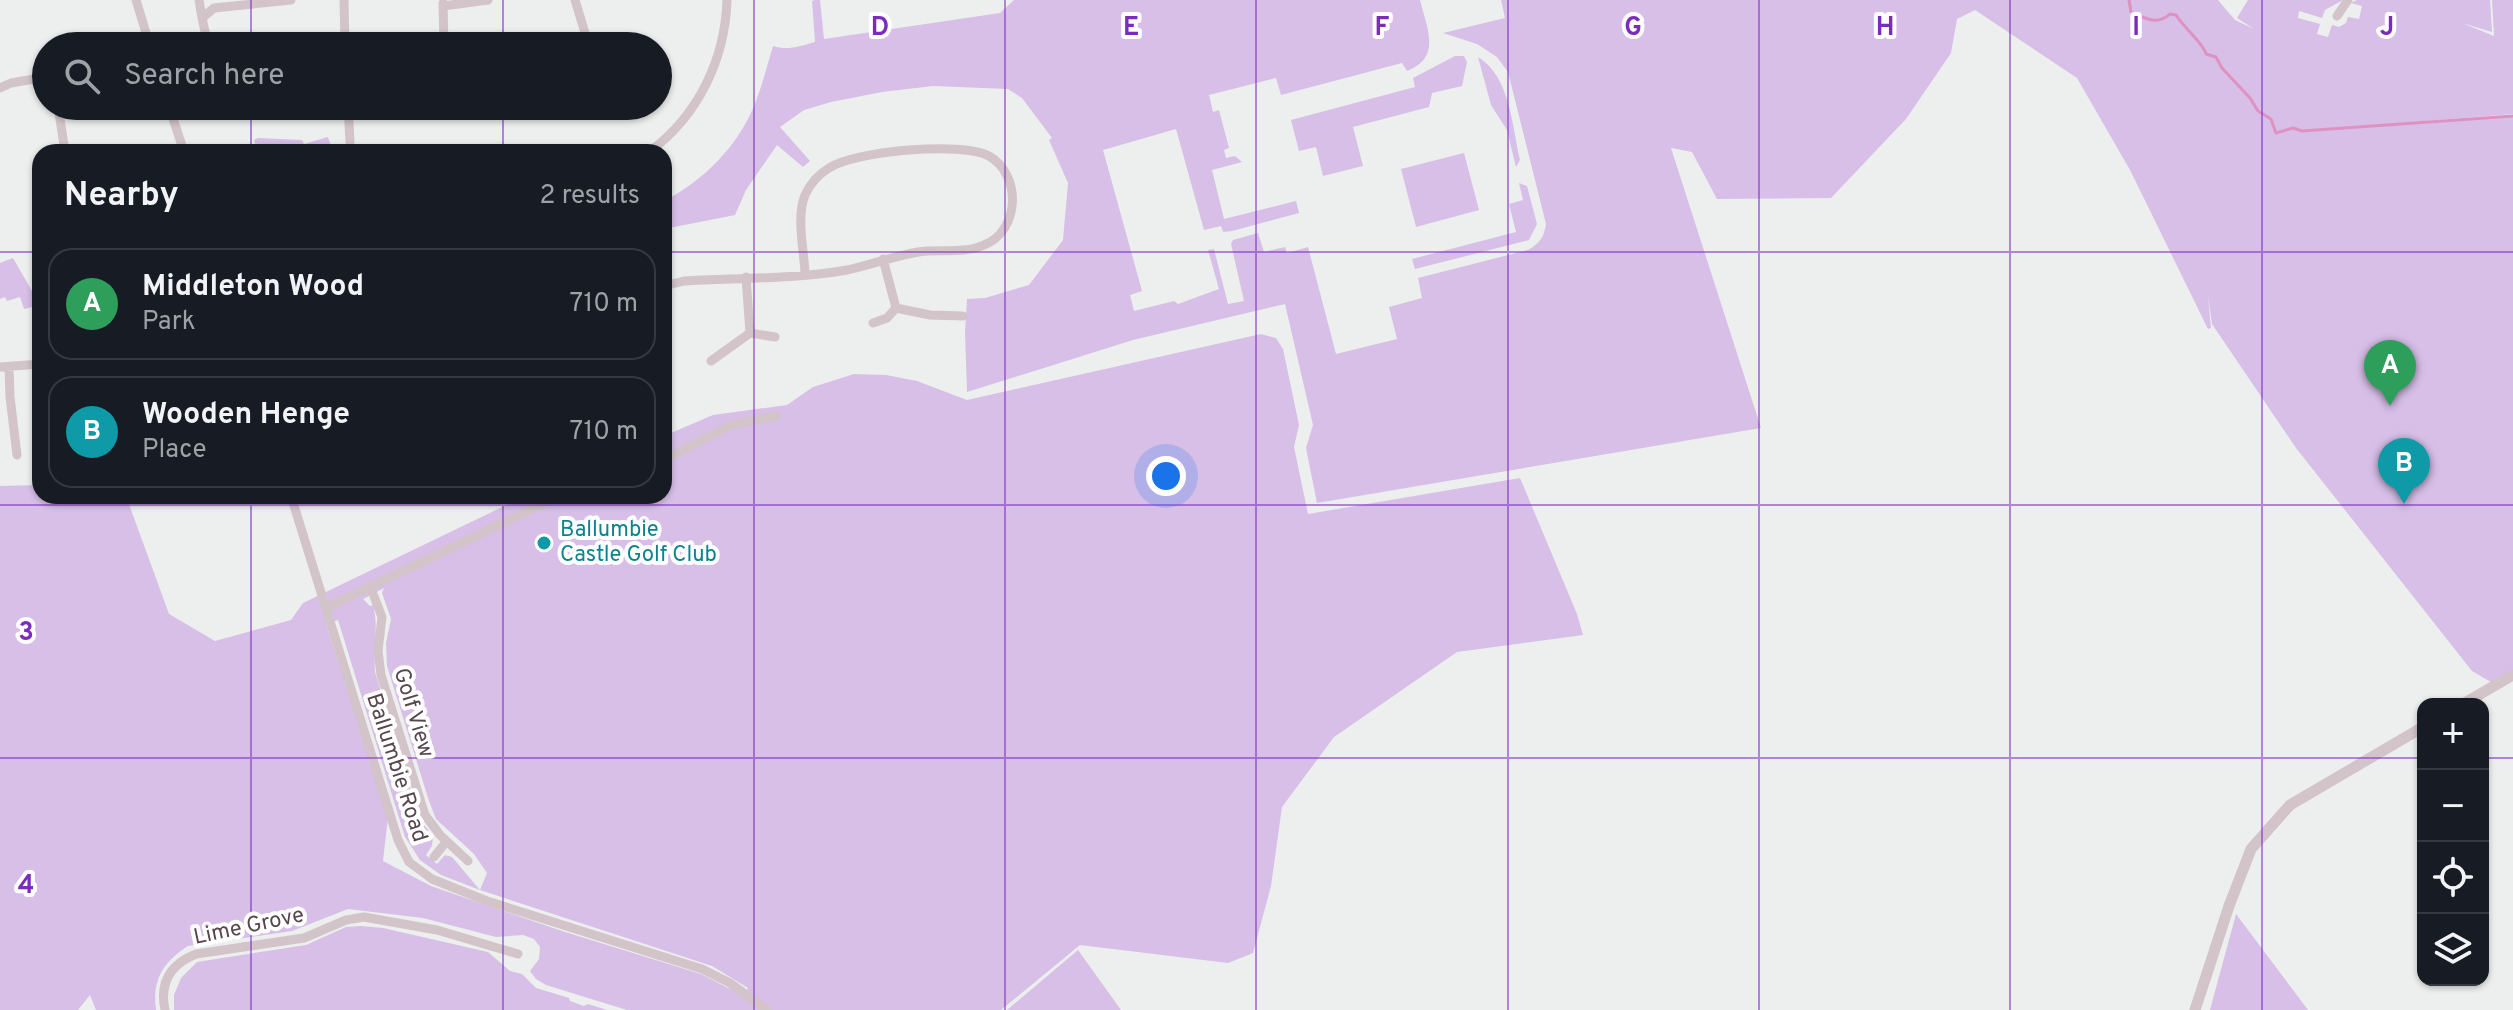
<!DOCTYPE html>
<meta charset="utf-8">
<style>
body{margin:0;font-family:Overpass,sans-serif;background:#20242c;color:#f1f3f6}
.controls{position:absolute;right:24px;bottom:24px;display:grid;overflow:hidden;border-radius:16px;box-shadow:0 2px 6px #0004}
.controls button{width:72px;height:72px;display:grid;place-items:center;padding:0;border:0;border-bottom:2px solid #363941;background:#171b24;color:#f1f3f6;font:40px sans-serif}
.you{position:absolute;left:1166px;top:476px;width:28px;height:28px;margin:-20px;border:6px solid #fff;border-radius:50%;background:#1a73e8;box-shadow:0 0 0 12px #1a73e833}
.badge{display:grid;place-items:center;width:52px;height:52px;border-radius:50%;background:#0f766e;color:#fff;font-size:26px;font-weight:700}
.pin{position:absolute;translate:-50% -66px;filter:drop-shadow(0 2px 4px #0008)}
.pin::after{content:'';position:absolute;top:42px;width:28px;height:24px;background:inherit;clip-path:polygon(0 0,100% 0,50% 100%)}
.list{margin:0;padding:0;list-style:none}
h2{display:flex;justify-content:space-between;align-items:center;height:104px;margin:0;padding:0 32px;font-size:34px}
h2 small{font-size:26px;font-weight:400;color:#9ea1a6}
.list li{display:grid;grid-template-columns:52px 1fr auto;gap:24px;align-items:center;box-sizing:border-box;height:112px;margin:0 16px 16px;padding:0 16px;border:2px solid #363941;border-radius:24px}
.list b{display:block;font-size:30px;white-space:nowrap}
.list p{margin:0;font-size:26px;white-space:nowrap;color:#9ea1a6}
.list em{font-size:26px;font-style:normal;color:#9ea1a6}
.icon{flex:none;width:44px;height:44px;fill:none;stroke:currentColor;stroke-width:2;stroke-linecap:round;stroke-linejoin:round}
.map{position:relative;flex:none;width:2513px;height:1010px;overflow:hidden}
.search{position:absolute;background:#171b24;box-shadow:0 2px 6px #0004;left:32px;top:32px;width:640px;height:88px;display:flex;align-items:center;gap:20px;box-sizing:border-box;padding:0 28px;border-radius:44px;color:#9ea1a6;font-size:30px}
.panel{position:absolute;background:#171b24;box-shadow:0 2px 6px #0004;left:32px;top:144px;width:640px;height:360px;border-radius:24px}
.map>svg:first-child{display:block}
.green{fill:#d7bfe8;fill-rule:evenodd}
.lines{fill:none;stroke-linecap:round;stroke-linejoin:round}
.stream{stroke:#df92c1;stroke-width:3}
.minor{stroke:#d2c4c9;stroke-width:9}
.tertiary{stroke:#d2c4c9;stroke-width:11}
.grid{fill:none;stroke:#7b2cbf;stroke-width:2;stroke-opacity:0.55}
.culture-dot{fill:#0f9aa8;stroke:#fff;stroke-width:3}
.labels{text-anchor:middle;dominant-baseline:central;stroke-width:8;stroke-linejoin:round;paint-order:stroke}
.culture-label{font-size:22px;fill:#0d838f;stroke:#fff;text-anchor:start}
.street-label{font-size:22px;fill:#57474d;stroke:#fff}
.grid-label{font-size:26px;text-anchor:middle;font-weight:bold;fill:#7b2cbf;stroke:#fff;stroke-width:8;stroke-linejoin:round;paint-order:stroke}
</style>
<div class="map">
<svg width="2513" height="1010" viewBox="0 0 2513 1010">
<rect width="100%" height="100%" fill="#ecefed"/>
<path class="green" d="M815,0H820L824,39L1000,13L1014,0H1420C1427,29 1442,57 1407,71L1402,63L1281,95L1276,78L1209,95L1213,112L1219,110L1229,148L1224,150L1226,158L1235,156L1242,162L1212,170L1224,219L1296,201L1299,213L1232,231L1223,232L1221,226L1204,230L1176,129L1103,150L1142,291L1130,295L1134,311L1174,301L1178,304L1219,289L1208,250L1214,249L1228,304L1244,301L1231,244L1233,240L1258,233L1264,252L1285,247L1287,253L1308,247L1336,354L1397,339L1389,307L1422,298L1418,278L1528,250C1540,243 1544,237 1546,224L1508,72L1497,57L1477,44L1443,33L1505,18L1501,0H2218L2235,20L2254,29L2237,18L2248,0H2343L2325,10L2322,18L2299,11L2298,18L2320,24L2317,34L2328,37L2332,25L2339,27L2346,23L2348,17L2359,19L2362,6L2351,3L2357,0H2490L2492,32L2462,23L2494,36L2492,0H2513V114L2362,126L2513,116V675L2496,685L2472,671L2296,448L2212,324L2208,296L2211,328L2208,329L2130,170L2077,78L1975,10L1957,19L1951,53L1906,119L1831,198L1717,199L1692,152L1671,148L1761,428L1317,503L1306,448L1313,425L1285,304L1133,340L967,392L965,333L967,299L985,298L1029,285L1063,240L1068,183L1049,140L1052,138L1022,98L1008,89L933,86L882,92L831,102L804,110L780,127L810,161L803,167L777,145L746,190L735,215L664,229V201C702,182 738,146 754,106C762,87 767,66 773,46C788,51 800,46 815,42L812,1Z
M1455,56H1464L1467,62L1462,86L1432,93L1429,107L1353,127L1363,166L1323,176L1316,147L1299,151L1291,120L1415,87L1413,78Z
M1478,57C1510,76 1512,126 1520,160L1516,167L1507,130L1491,105Z
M328,137L333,152L254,151L257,149L254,140L258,138L302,140L304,144Z
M1464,153L1479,210L1416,227L1401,169Z
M1519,183L1527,186L1537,224L1529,240L1415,269L1412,259L1516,232L1509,204L1523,200Z
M13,258L40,305V310L37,311L33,307L24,309L20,297L7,301L5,297L0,299V263Z
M1261,334L1276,338L1283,349L1299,425L1294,447L1308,514L1520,478L1577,614L1583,635L1457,652L1334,737L1282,807L1271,886L1253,953L1228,963L1080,945L1001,1010H627L546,985L536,979L530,971L539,959L540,947L534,939L523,935L496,937L423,918L348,909L292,931L188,946C163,962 152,980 156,1010H96L90,995L78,1010H0V486L40,485V496H126L169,614L215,641L291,620L303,603L525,496H664V436L713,415L787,405L813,387L854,374L886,375L917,381L967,400ZM384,588L382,593L391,619L386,643L387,666L429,801L436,819L474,854L487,873L480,890L452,857L445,855L437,864L426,855L432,846L433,836L424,825L417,810L375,672C373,650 379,626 373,605L370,606L363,599ZM338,620L405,837L420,860L441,875L480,890L712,966L748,988L744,996L701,974L562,931L431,886L383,861L388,817L326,624Z
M2236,914L2308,1010H2210Z
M361,926L383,928L488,952L510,971L522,974L536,988L569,998L570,1001L584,1006L588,1004L607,1010H174V995L181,978L197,962L306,945L346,927Z
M1078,950L1121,1010H1007Z"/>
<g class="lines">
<path class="stream" d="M2129,0L2131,12C2144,18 2157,26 2170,14L2176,15C2184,28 2204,44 2206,54L2216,57L2222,68L2250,98L2258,111L2271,119L2276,133L2293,128L2302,131L2513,116"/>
<path class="minor" d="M136,0L150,46
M199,0L202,18
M344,0L345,46
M575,0L589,46
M443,3L444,46
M443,6L488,0
M2337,16L2348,0
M212,46L206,36L202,18L214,8L291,0
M602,46L612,43
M0,88L11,83L46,77
M58,106L65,152
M169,106L184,152
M348,106L350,142
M649,152C698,116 725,60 727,0
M883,259L896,308L930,315L963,316
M746,277L750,333
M664,286L684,281C736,278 796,279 847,270C871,265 894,256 918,252C939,249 964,254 984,245C1020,231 1022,175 989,156C963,141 854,151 829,168C819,174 810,184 805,195C796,217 804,250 805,273
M873,323L887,318L896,308
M711,361L750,333L775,337
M0,367L40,364
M9,368L10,397L17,455
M664,460L731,425L776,416
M291,496L398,840L409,862L432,879L487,901L702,969L730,983L767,1010
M370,586L382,617L378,651L381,675L425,815L440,835L468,861
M326,608L559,496
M434,857L446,842
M165,1010C159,982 171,964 196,954L304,938L346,920L364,917L437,930L518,954"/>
<path class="tertiary" d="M2463,704L2513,675
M2195,1010L2229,906L2251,849L2290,805L2423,727"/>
</g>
<path class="grid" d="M251,0V46M503,0V46M754,0V1010M1005,0V1010M1256,0V1010M1508,0V1010M1759,0V1010M2010,0V1010M2262,0V1010M251,106V152M503,106V152M0,252H40M664,252H2513M251,496V1010M503,496V1010M0,505H2513M0,758H2423M2483,758H2513"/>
<circle class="culture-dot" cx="544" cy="543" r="8"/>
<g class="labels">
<g class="culture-label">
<text x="560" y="530">Ballumbie<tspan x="560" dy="25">Castle Golf Club</tspan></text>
</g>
<g class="street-label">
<text transform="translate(413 713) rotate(73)">Golf View</text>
<text transform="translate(396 768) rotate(72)">Ballumbie Road</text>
<text transform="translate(249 927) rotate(-12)">Lime Grove</text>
</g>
</g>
<g class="grid-label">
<text x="880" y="35">D</text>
<text x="1131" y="35">E</text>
<text x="1382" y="35">F</text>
<text x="1633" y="35">G</text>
<text x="1885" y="35">H</text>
<text x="2136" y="35">I</text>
<text x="2387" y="35">J</text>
<text x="26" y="640">3</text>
<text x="26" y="893">4</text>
</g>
</svg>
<div class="controls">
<button>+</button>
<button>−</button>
<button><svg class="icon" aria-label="locate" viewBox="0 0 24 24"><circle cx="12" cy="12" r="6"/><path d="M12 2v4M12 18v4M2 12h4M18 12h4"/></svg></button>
<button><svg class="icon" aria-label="layers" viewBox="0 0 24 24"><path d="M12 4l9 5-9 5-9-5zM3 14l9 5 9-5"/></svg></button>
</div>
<div class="you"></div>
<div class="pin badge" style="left:2390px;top:406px;background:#2e9e5b">A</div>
<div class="pin badge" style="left:2404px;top:504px;background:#0f9aa8">B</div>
<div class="search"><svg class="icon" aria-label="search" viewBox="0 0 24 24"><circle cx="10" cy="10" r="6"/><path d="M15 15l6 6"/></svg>Search here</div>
<section class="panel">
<h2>Nearby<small>2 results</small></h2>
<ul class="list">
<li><span class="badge" style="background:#2e9e5b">A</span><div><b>Middleton Wood</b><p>Park</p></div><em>710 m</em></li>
<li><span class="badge" style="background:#0f9aa8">B</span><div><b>Wooden Henge</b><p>Place</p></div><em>710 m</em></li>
</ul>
</section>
</div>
